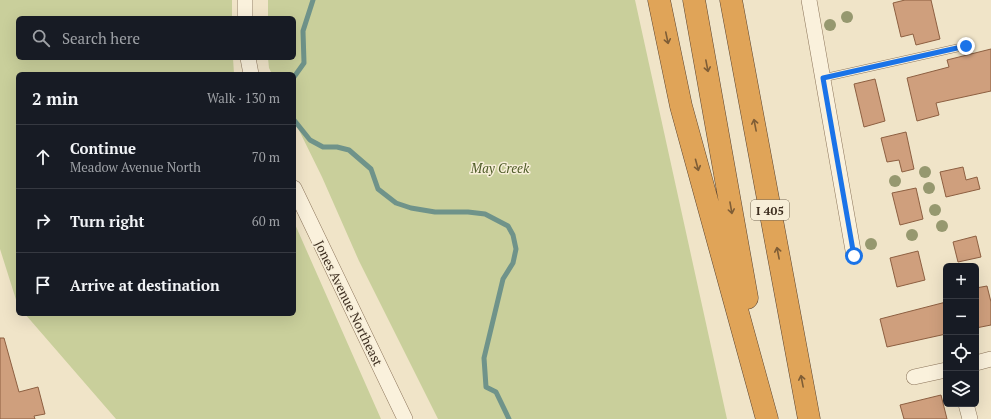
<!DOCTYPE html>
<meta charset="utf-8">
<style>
body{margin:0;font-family:"PT Serif",serif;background:#242831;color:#f1f3f6}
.controls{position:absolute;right:12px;bottom:12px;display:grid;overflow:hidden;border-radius:6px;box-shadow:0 4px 16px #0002}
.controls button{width:36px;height:36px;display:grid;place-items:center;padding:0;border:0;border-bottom:1px solid #363941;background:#171b24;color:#f1f3f6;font:20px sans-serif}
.stop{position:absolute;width:12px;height:12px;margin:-9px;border:3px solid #1a73e8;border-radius:50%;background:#fff}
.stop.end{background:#1a73e8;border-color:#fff;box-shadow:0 1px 4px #0008}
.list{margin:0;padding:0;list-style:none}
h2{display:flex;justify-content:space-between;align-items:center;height:52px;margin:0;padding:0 16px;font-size:17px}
h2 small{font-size:13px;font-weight:400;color:#9ea1a6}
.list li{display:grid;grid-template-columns:26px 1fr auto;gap:12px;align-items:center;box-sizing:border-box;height:64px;padding:0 16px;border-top:1px solid #363941}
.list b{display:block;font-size:15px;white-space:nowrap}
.list p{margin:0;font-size:13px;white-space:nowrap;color:#9ea1a6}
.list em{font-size:13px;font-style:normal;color:#9ea1a6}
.icon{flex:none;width:22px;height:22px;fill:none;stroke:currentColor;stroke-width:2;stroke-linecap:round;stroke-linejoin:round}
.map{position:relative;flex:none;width:991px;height:419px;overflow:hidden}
.search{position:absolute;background:#171b24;box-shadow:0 4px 16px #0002;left:16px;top:16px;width:280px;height:44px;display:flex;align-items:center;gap:10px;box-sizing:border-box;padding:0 14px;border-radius:6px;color:#9ea1a6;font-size:15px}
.panel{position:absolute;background:#171b24;box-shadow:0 4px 16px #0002;left:16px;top:72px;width:280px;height:244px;border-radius:6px}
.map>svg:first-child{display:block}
.green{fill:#c9cf9b}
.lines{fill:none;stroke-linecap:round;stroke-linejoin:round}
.stream{stroke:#6f938a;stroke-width:5}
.building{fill:#cf9f7d;stroke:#8d5f41}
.service-casing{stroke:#8d765c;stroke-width:8}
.minor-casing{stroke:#8d765c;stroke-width:16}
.motorway-casing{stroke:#5b4430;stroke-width:23}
.service{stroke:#faf1dc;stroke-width:7}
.minor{stroke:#faf1dc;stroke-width:15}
.motorway{stroke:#e0a458;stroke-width:22}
.tree{fill:#96986f}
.oneway{stroke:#7e5d36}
.route{stroke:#1a73e8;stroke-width:5}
.labels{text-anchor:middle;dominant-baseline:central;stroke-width:3;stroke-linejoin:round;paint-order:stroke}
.shield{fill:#f7eed8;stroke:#756857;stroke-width:1}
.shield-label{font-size:12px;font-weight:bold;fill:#3d2e20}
.park-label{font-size:13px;font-style:italic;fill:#4d5a26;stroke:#f7eed8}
.street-label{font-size:13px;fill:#3d2e20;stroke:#f7eed8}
</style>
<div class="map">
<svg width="991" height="419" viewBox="0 0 991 419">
<rect width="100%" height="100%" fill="#f0e4c8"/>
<path class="green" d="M0,0H232V18H18V58H233L234,74H18V306L0,249Z
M268,0H635L727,419H438L359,261L322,177L294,120V74H272L269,68L268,58H294V18H268Z
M294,222L381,419H116L25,314H294Z"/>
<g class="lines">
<path class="stream" d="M294,77L304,63L303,31L313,0
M294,120L310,140L323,147H337L349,150L371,169L378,189L396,203L411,208L435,212H468L485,214L508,226L513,235L516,249L513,263L503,279L484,358L486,387L496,392L509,419"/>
</g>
<path class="building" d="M905,0H931L940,39L916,45L913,34L901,37L893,3Z
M991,49V91L936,103L939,115L917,121L907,78L949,67L947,60Z
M875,79L885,121L864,127L854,84Z
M906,132L914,169L902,172L899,160L887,162L881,138Z
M963,167L966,180L977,177L980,189L946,197L940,172Z
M916,188L923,219L900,225L892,193Z
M976,236L981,257L958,262L953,242Z
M918,251L925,280L897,287L890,258Z
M987,286L991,302V325L976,328V288Z
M946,302V334L887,347L880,319Z
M0,338H4L19,392L38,387L45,414L34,416L35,419H0Z
M941,395L947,419H904L900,405Z"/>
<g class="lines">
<defs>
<path id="service" d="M823,78L966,46"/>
<path id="minor" d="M245,0V18
M809,0L854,256
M248,58L251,74
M294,188L405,419
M976,363L991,359
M914,377L946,370
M966,404L970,419"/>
<path id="motorway" d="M659,0L681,106L767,419
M694,0L747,298
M731,0L809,419"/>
</defs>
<use href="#service" class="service-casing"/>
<use href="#minor" class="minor-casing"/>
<use href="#motorway" class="motorway-casing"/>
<use href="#service" class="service"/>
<use href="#minor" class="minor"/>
<use href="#motorway" class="motorway"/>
</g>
<g class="tree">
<circle cx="847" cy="17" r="6"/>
<circle cx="830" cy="25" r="6"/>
<circle cx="925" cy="172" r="6"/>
<circle cx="895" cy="181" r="6"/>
<circle cx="929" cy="188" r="6"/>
<circle cx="935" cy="210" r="6"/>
<circle cx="942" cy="226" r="6"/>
<circle cx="912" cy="235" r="6"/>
<circle cx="871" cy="244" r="6"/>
</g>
<defs><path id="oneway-shaft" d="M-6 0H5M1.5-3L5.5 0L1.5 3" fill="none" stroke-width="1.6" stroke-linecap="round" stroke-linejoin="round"/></defs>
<g class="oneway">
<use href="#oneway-shaft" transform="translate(667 38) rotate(78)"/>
<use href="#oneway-shaft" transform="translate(707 66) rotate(79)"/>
<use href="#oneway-shaft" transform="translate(755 125) rotate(-101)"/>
<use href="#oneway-shaft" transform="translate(697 165) rotate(75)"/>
<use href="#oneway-shaft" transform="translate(731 208) rotate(80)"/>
<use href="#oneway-shaft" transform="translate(778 253) rotate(-101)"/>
<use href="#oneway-shaft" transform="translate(802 381) rotate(-101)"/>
</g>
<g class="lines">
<path class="route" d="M854,256L823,78L966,46"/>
</g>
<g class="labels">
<rect class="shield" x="751" y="200" width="38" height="20" rx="3"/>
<g class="shield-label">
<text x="770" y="210">I 405</text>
</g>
<g class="park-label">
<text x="500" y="168">May Creek</text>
</g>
<g class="street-label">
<text transform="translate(349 303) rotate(64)">Jones Avenue Northeast</text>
</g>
</g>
</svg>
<div class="controls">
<button>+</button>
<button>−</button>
<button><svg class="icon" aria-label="locate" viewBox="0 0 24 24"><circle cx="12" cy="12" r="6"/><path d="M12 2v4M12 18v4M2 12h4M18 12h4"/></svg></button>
<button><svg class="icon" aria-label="layers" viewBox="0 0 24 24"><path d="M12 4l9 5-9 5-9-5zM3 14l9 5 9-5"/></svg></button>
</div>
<div class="stop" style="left:854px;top:256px"></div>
<div class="stop end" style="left:966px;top:46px"></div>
<div class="search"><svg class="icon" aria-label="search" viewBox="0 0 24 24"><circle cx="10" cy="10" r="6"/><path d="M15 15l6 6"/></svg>Search here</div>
<section class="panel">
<h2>2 min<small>Walk · 130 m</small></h2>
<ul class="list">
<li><svg class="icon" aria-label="ahead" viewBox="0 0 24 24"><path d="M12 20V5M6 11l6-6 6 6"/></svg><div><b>Continue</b><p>Meadow Avenue North</p></div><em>70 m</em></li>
<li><svg class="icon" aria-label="right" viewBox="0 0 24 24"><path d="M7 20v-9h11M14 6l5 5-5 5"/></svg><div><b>Turn right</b></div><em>60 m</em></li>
<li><svg class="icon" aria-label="arrive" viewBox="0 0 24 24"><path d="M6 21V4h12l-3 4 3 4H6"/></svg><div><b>Arrive at destination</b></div></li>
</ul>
</section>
</div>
